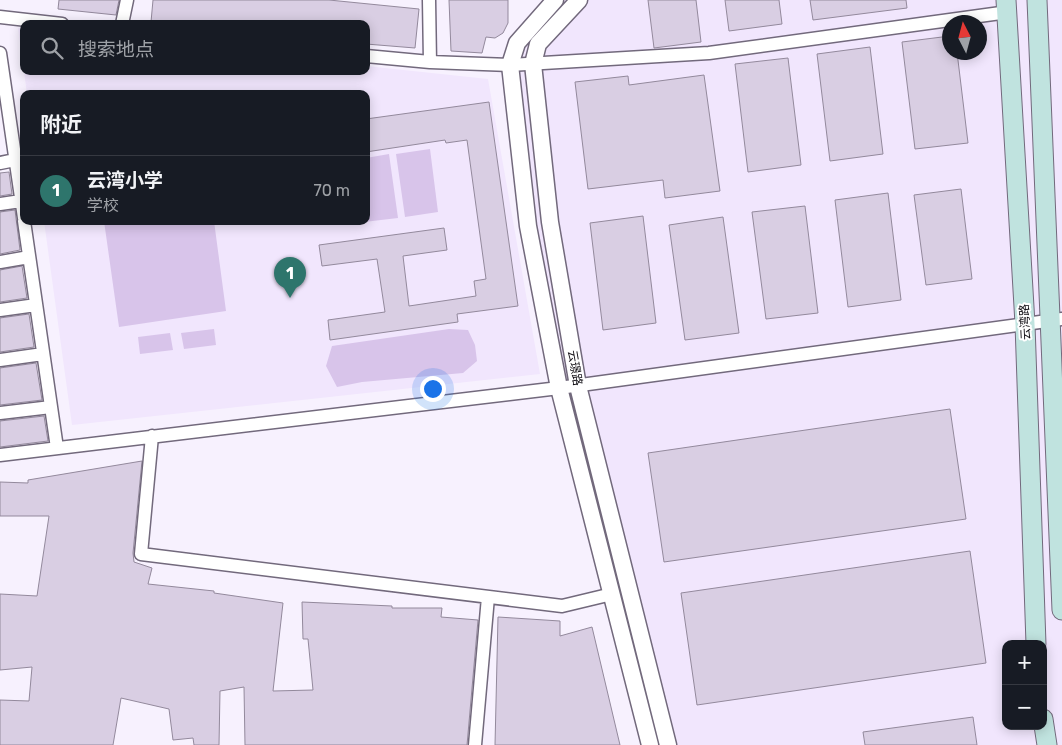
<!DOCTYPE html>
<html lang="zh">
<meta charset="utf-8">
<style>
body{margin:0;font-family:Rubik,"Noto Sans SC",sans-serif;background:#20242c;color:#f1f3f6}
.controls{position:absolute;right:15px;bottom:15px;display:grid;overflow:hidden;border-radius:10px;box-shadow:0 2px 12px #0003}
.controls button{width:45px;height:45px;display:grid;place-items:center;padding:0;border:0;border-bottom:1px solid #363941;background:#171b24;color:#f1f3f6;font:25px sans-serif}
.compass{position:absolute;left:942px;top:15px;width:45px;height:45px;border-radius:50%;background:#171b24;box-shadow:0 2px 12px #0003;rotate:354deg}
.you{position:absolute;left:432px;top:388px;width:18px;height:18px;margin:-12px;border:4px solid #fff;border-radius:50%;background:#1a73e8;box-shadow:0 0 0 8px #1a73e833}
.badge{display:grid;place-items:center;width:32px;height:32px;border-radius:50%;background:#2e756c;color:#fff;font-size:16px;font-weight:700}
.pin{position:absolute;translate:-50% -41px;filter:drop-shadow(0 1px 2px #0008)}
.pin::after{content:'';position:absolute;top:26px;width:18px;height:15px;background:inherit;clip-path:polygon(0 0,100% 0,50% 100%)}
.list{margin:0;padding:0;list-style:none}
h2{display:flex;justify-content:space-between;align-items:center;height:65px;margin:0;padding:0 20px;font-size:21px}
h2 small{font-size:16px;font-weight:400;color:#9ea1a6}
.list li{display:grid;grid-template-columns:32px 1fr auto;gap:15px;align-items:center;box-sizing:border-box;height:70px;padding:0 20px;border-top:1px solid #363941}
.list b{display:block;font-size:19px;white-space:nowrap}
.list p{margin:0;font-size:16px;white-space:nowrap;color:#9ea1a6}
.list em{font-size:16px;font-style:normal;color:#9ea1a6}
.icon{flex:none;width:28px;height:28px;fill:none;stroke:currentColor;stroke-width:2;stroke-linecap:round;stroke-linejoin:round}
.map{position:relative;flex:none;width:1062px;height:745px;overflow:hidden}
.search{position:absolute;background:#171b24;box-shadow:0 2px 12px #0003;left:20px;top:20px;width:350px;height:55px;display:flex;align-items:center;gap:12px;box-sizing:border-box;padding:0 18px;border-radius:10px;color:#9ea1a6;font-size:19px}
.panel{position:absolute;background:#171b24;box-shadow:0 2px 12px #0003;left:20px;top:90px;width:350px;height:135px;border-radius:10px}
.map>svg:first-child{display:block}
.built{fill:#f1e6fd;fill-rule:evenodd}
.green{fill:#d8c4ea}
.building{fill:#d9cee3;stroke:#93899c}
.lines{fill:none;stroke-linecap:round;stroke-linejoin:round}
.minor-casing{stroke:#72697c;stroke-width:15}
.tertiary-casing{stroke:#72697c;stroke-width:19}
.secondary-casing{stroke:#72697c;stroke-width:21}
.minor{stroke:#fff;stroke-width:12}
.tertiary{stroke:#fff;stroke-width:16}
.secondary{stroke:#c0e3df;stroke-width:19}
.labels{text-anchor:middle;dominant-baseline:central;stroke-width:4;stroke-linejoin:round;paint-order:stroke}
.street-label{font-size:12px;fill:#0e0b11;stroke:#fff}
</style>
<div class="map">
<svg width="1062" height="745" viewBox="0 0 1062 745">
<rect width="100%" height="100%" fill="#f7f1fe"/>
<path class="built" d="M555,0H1062V745H650L528,226L517,43ZM950,22H980V52H950ZM1006,644H1043V726H1006Z
M18,28L24,29V71H366V66L488,79L540,374L72,425L44,221H366V94H27Z"/>
<path class="green" d="M430,149L438,212L405,217L396,154Z
M389,154L398,218L364,222L366,221V158Z
M104,221H214L226,311L119,327Z
M214,329L216,345L184,349L181,333Z
M449,329L468,330L475,345L477,361L463,373L362,382L337,387L326,366L332,346Z
M170,333L173,350L140,354L138,337Z"/>
<path class="building" d="M59,0H119L116,15L58,9Z
M153,0H329L419,9L415,48L366,44V24H167L151,22Z
M449,0H508V23L503,33L495,38L486,37L482,53L451,51Z
M648,0H696L701,42L654,48Z
M725,0H779L782,24L729,31Z
M810,0H906L907,8L813,20Z
M950,36V52H957L968,143L915,149L902,42Z
M870,47L883,154L830,161L817,54Z
M788,58L801,165L748,172L735,64Z
M704,75L720,191L665,198L663,180L588,189L575,82L628,76L629,85Z
M489,102L518,306L457,314L458,322L330,340L328,320L385,312L377,259L322,266L319,245L444,228L447,250L403,256L409,306L476,296L474,281L486,279L467,140L446,143L445,140L366,152V119Z
M9,172L12,194L0,196V173Z
M961,189L972,279L926,285L914,195Z
M888,193L901,300L848,307L835,200Z
M805,206L818,313L766,319L752,212Z
M15,210L20,250L0,254V212Z
M643,216L656,323L603,330L590,223Z
M723,217L739,333L685,340L669,225Z
M22,266L27,298L0,302V270Z
M29,314L34,347L0,352V318Z
M36,363L42,400L0,405V368Z
M950,409L966,519L664,562L648,453Z
M44,416L48,441L0,447V421Z
M142,461L133,553L134,562L152,568L148,584L214,591V593L283,603L273,691L313,690L308,639H303L302,602L392,606V608H442L441,617L478,620L467,745H245L244,687L220,691L219,745H194L193,738L173,740L169,709L121,698L113,745H0V700L29,701L32,667L0,670V594L37,596L49,516H0V482L28,483V480Z
M970,551L986,663L697,705L681,593Z
M498,617L560,621V636L592,627L620,745H495Z
M973,717L977,745H865L863,732Z"/>
<g class="lines">
<defs>
<path id="minor" d="M429,0L430,62
M0,17L62,24
M122,24L127,0
M0,53L24,218
M366,56L430,62L510,65L709,53L1008,12
M0,163L15,160
M0,204L21,201
M24,221L57,448
M0,262L29,257
M0,310L36,305
M0,360L43,354
M0,413L51,407
M152,436L141,554L562,606L612,594
M0,455L559,388L1062,319
M475,745L488,597"/>
<path id="tertiary" d="M555,0L517,43L510,65L528,226L559,388L650,745
M579,0L538,44L533,64L550,222L578,386L668,745"/>
<path id="secondary" d="M1006,0L1025,324L1036,644
M1037,0L1062,610
M1043,719L1047,745"/>
</defs>
<use href="#minor" class="minor-casing"/>
<use href="#tertiary" class="tertiary-casing"/>
<use href="#secondary" class="secondary-casing"/>
<use href="#minor" class="minor"/>
<use href="#tertiary" class="tertiary"/>
<use href="#secondary" class="secondary"/>
</g>
<g class="labels">
<g class="street-label">
<text transform="translate(1025 322) rotate(-93)">云湾路</text>
<text transform="translate(575 368) rotate(80)">云璟路</text>
</g>
</g>
</svg>
<div class="controls">
<button>+</button>
<button>−</button>
</div>
<svg class="compass" viewBox="-18 -18 36 36"><path d="M0-13l5 13h-10z" fill="#e53935"/><path d="M0 13l5-13h-10z" fill="#9ea1a6"/></svg>
<div class="you"></div>
<div class="pin badge" style="left:290px;top:298px">1</div>
<div class="search"><svg class="icon" aria-label="search" viewBox="0 0 24 24"><circle cx="10" cy="10" r="6"/><path d="M15 15l6 6"/></svg>搜索地点</div>
<section class="panel">
<h2>附近<small></small></h2>
<ul class="list">
<li><span class="badge">1</span><div><b>云湾小学</b><p>学校</p></div><em>70 m</em></li>
</ul>
</section>
</div>
